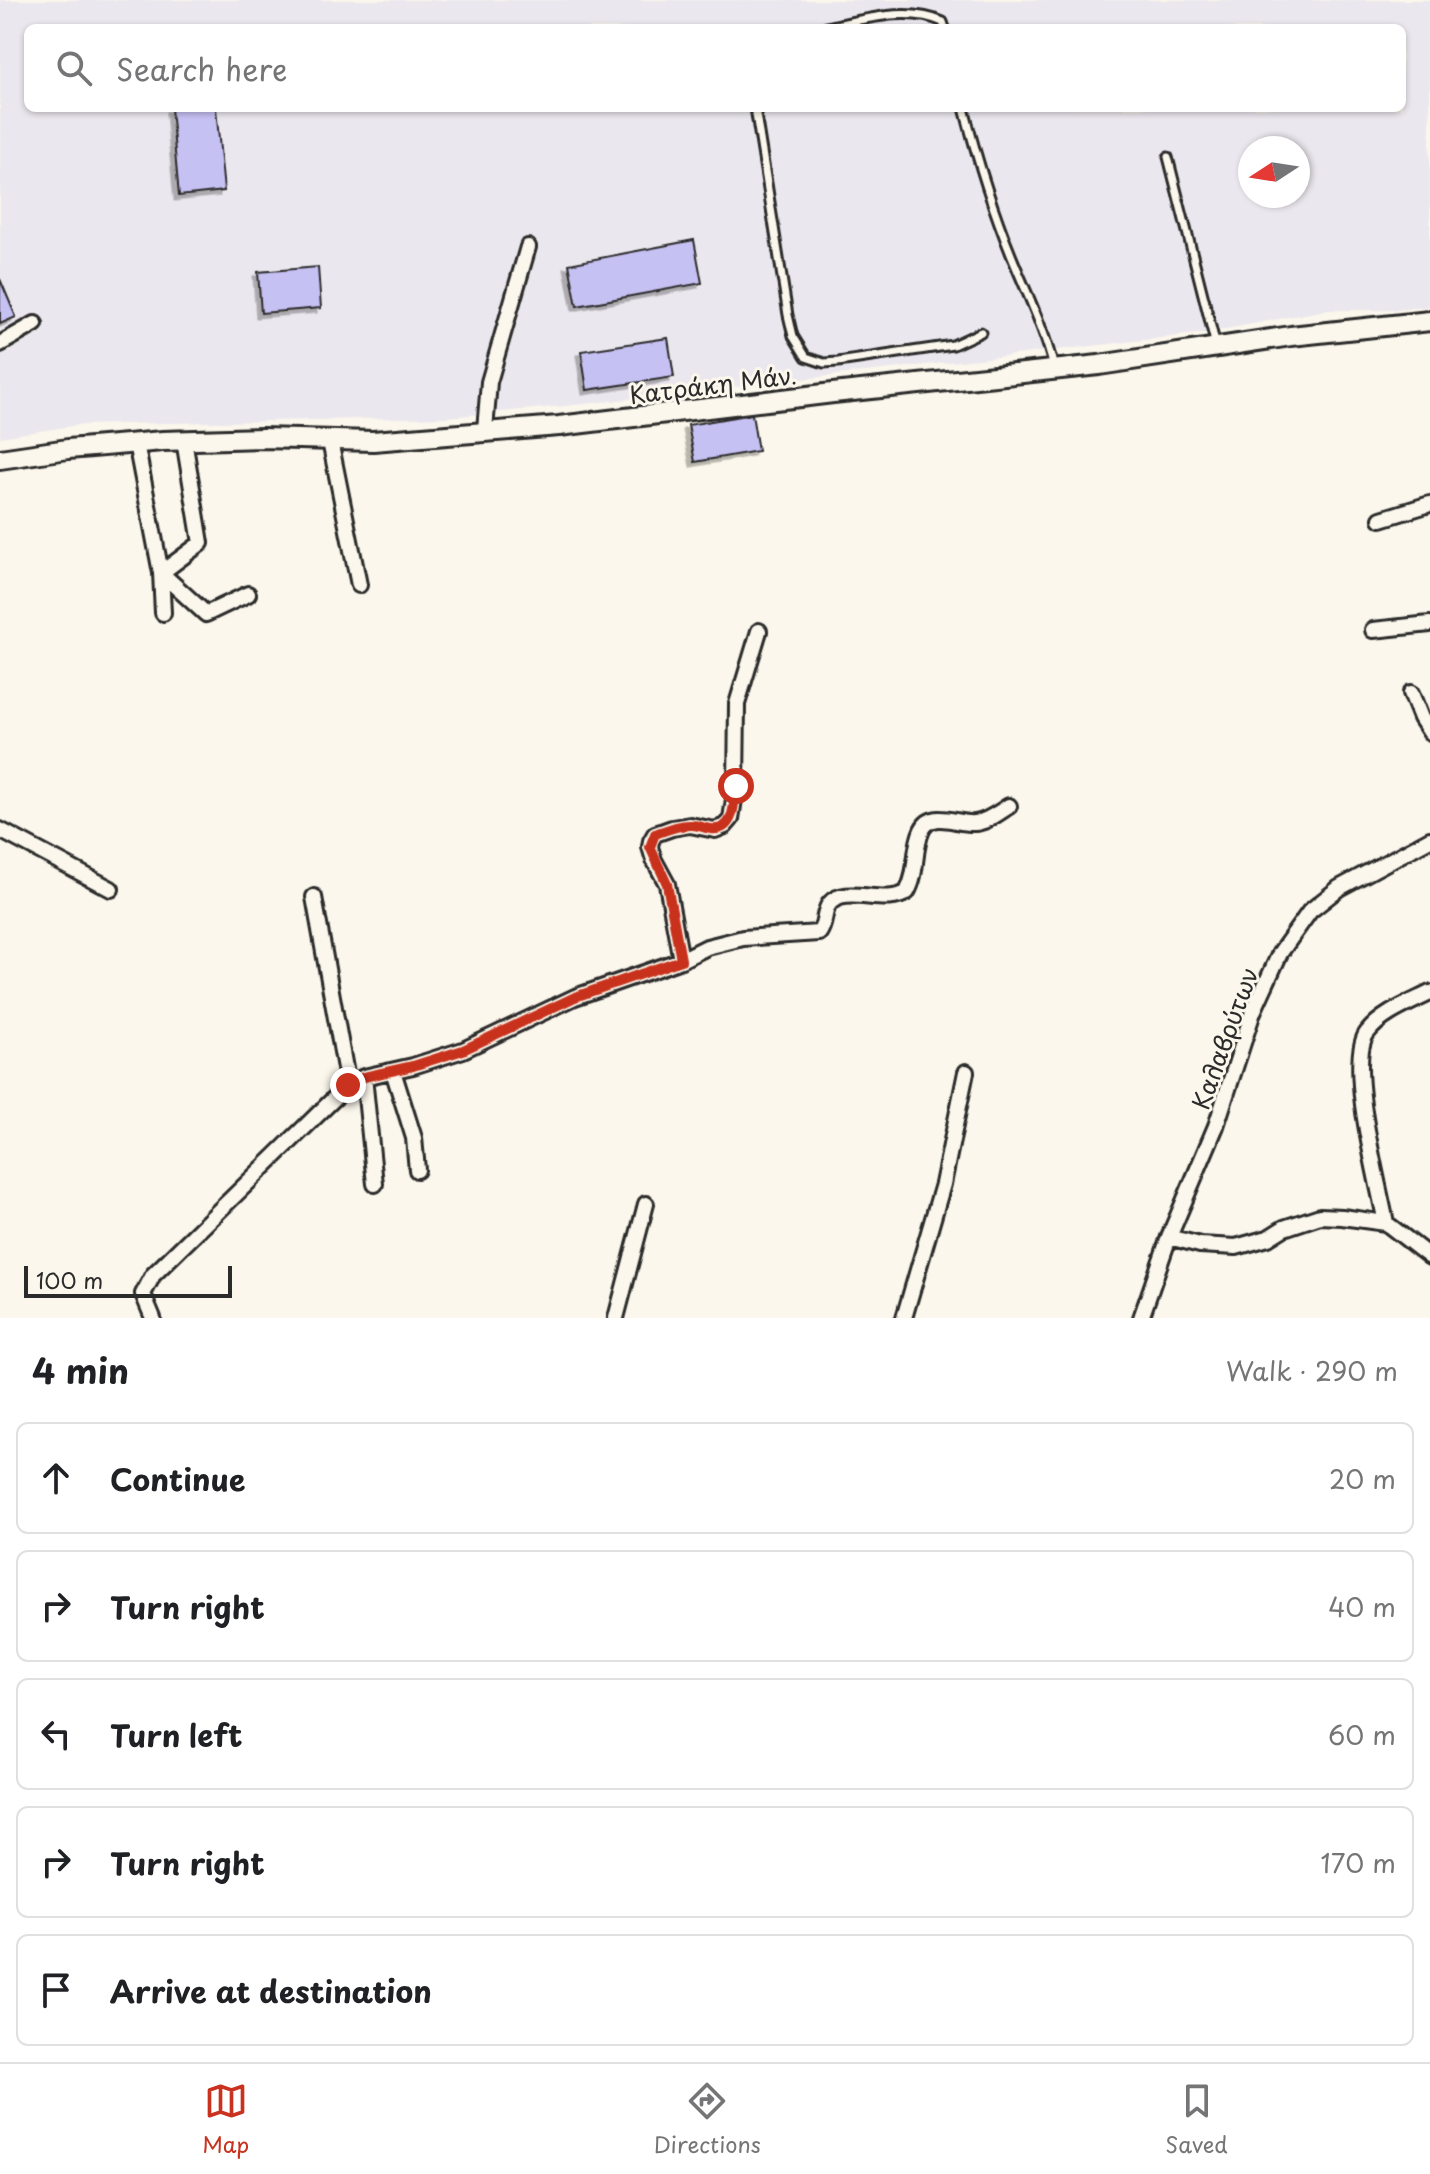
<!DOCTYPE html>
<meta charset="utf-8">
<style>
body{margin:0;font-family:"Playpen Sans",sans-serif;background:#f6f6f6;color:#202124}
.compass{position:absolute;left:1238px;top:136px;width:72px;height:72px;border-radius:50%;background:#fff;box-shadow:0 2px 6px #0004;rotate:258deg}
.scale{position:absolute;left:24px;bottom:20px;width:208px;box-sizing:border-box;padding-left:8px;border:4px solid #2b2b2b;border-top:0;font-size:22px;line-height:28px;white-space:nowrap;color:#2b2b2b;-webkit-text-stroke:6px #fbf7ec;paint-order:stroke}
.stop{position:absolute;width:24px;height:24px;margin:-18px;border:6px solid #c8321e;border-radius:50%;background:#fff}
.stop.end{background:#c8321e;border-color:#fff;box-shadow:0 2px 8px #0008}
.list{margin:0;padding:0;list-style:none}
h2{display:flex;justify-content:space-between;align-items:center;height:104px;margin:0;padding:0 32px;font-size:34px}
h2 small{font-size:26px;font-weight:400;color:#757577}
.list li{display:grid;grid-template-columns:52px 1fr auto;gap:24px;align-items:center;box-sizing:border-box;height:112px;margin:0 16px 16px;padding:0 16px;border:2px solid #e0e0e0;border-radius:12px}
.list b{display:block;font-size:30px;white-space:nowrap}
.list em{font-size:26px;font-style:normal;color:#757577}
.icon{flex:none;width:44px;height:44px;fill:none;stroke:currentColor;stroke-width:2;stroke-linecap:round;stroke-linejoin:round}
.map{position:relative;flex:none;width:1430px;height:1318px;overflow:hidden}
.search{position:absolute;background:#fff;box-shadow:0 2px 6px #0004;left:24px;right:24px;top:24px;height:88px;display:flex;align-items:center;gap:20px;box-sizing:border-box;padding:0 28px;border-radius:12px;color:#757577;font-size:30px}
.sheet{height:744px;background:#fff}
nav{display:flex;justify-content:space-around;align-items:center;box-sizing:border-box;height:112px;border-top:2px solid #e0e0e0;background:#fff;font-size:22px;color:#757577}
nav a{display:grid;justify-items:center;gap:4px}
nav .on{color:#c8321e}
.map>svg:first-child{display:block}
.built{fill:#ebe7ee;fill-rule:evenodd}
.building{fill:#c6c1f3;stroke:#2b2b2b;stroke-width:2;filter:url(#shadow)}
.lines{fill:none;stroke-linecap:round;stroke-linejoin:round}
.lane-casing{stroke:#2b2b2b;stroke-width:13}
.street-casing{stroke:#2b2b2b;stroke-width:20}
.secondary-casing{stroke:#2b2b2b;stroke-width:24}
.lane{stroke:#fbf7ec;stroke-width:7}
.street{stroke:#fbf7ec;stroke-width:14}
.secondary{stroke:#fbf7ec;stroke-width:18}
.route{stroke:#c8321e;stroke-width:10}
.labels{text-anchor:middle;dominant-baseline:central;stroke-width:6;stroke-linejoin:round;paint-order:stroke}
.street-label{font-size:24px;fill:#2b2b2b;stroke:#fbf7ec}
</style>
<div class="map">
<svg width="1430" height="1318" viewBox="0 0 1430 1318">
<defs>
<filter id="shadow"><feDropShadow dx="-4.5" dy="4.5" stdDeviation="0" flood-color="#0004"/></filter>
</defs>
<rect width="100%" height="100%" fill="#fbf7ec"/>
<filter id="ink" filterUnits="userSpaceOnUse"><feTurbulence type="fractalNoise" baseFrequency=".0125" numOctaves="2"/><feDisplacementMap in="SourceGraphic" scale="16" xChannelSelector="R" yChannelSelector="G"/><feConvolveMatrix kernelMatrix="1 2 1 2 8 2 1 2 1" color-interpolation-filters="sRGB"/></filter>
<g filter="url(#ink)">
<path class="built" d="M0,0H1430V306L1398,310H1326L1205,333L585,404L448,417L79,425L0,437ZM28,28H1402V108H28ZM1250,148H1298V196H1250Z"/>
<path class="building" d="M171,108H216L224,191L179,196Z
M694,240L702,283L577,306L569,264Z
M318,267L321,308L261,313L258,272Z
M0,279L16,317L0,324Z
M668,338L674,377L587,390L581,351Z
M752,414L758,451L695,462L688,425Z"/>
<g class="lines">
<defs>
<path id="lane" d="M821,28C860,21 906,5 943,22L945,28
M755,108L788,315L793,336L806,357L824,363L838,362L953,345L981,332
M964,108C977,159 992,208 1012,257C1027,294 1044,328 1054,368
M1168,157L1216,346"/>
<path id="street" d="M0,344L35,324
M485,430L489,382L528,247
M330,441L359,585
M136,443L161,573L163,613
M1381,519L1430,504
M161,573L201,543L184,440
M161,573L206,614L248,594
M1373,630L1430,624
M1411,693L1421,718L1430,732
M0,830L111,889
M314,897L348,1085
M681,960L667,884L654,860L650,847L651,841L655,834L672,828L690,825L715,830L725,826L731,819L736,786L737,704L759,631
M393,1071L414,1138L417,1170
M364,1077L375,1184
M1386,1223C1379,1186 1346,1061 1367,1033C1381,1014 1410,1003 1430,993
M1169,1237L1200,1245L1236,1247L1268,1238L1284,1228L1320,1216L1342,1217L1386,1223L1430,1257
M153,1318L143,1294L153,1275L348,1085L364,1077L413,1066L463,1050L575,997L681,960L707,947L743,938L819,933C826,924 823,911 830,903C846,885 886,907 907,892C918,873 913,849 922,830C932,809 958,825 975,823C987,822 998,813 1009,806
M616,1318L646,1204
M904,1318L943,1184L966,1072
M1141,1318L1169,1237L1216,1126L1253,1012L1280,953L1310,911L1339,888L1430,839"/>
<path id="secondary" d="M0,459L68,449L163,441L262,438L373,441L559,426L833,393L1099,365L1291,336L1430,321"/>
</defs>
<use href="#lane" class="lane-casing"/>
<use href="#street" class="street-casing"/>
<use href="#secondary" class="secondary-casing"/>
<use href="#lane" class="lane"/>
<use href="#street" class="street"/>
<use href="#secondary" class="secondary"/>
</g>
</g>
<g class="lines" filter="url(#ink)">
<path class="route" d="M348,1085L364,1077L413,1066L463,1050L575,997L681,960L667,884L650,847L655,834C666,830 680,824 692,825C698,825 704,828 711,829C735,832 734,803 736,786"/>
</g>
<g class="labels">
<g class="street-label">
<text transform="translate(713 384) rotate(-7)">Κατράκη Μάν.</text>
<text transform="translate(1224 1038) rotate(-70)">Καλαβρύτων</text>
</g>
</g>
</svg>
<svg class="compass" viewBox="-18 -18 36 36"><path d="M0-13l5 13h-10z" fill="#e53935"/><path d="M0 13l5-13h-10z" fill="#757577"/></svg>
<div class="scale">100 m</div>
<div class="stop" style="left:736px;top:786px"></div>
<div class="stop end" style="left:348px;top:1085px"></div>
<div class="search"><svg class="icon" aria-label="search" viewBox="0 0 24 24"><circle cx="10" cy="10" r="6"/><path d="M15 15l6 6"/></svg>Search here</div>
</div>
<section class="sheet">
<h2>4 min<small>Walk · 290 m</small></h2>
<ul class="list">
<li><svg class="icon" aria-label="ahead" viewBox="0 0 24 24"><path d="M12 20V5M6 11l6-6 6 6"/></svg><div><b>Continue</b></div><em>20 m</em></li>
<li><svg class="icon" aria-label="right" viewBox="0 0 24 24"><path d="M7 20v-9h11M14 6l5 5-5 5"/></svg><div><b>Turn right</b></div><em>40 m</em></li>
<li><svg class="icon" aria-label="left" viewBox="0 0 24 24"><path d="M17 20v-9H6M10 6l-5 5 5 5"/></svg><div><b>Turn left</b></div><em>60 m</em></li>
<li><svg class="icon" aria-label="right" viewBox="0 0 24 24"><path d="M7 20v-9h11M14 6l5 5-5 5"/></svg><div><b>Turn right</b></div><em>170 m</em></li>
<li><svg class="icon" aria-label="arrive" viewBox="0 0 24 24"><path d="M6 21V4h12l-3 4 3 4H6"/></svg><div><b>Arrive at destination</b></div></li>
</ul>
</section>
<nav>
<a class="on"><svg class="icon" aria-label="map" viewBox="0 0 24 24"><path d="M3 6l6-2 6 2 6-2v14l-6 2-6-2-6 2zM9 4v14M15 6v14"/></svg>Map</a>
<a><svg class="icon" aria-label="directions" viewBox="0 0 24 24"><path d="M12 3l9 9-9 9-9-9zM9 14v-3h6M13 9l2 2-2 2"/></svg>Directions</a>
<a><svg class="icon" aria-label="saved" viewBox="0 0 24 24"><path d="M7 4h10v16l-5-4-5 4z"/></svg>Saved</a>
</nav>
